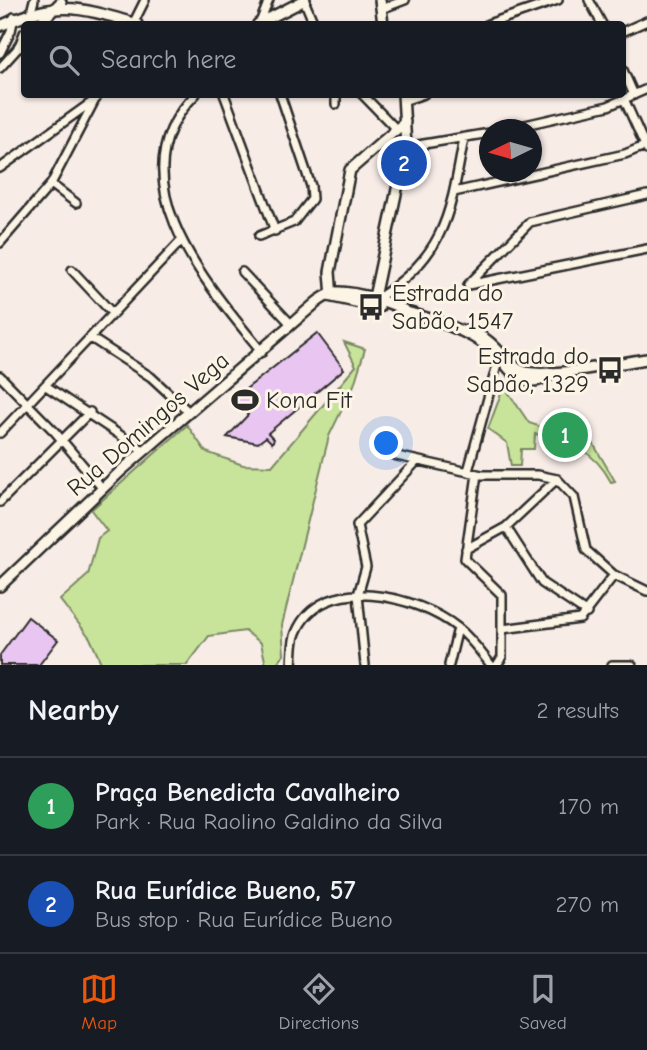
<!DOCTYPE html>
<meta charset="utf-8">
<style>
body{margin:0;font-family:"Comic Neue",sans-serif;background:#242831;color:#f1f3f6}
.compass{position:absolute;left:479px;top:119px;width:63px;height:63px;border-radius:50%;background:#171b24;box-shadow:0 2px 5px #0004;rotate:265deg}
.you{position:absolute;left:387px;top:444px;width:24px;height:24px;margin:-18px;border:5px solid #fff;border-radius:50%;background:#1a73e8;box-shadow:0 0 0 10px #1a73e833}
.badge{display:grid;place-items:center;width:46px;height:46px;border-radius:50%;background:#ea580c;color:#fff;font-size:23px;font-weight:700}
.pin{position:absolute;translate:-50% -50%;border:4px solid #fff;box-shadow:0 2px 7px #0006}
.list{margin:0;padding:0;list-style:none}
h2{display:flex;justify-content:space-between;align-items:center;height:91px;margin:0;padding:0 28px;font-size:30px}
h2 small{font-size:23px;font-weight:400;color:#9ea1a6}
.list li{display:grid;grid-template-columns:46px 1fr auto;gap:21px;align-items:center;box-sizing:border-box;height:98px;padding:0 28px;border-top:2px solid #363941}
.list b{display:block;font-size:26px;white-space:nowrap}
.list p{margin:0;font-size:23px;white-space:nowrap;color:#9ea1a6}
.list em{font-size:23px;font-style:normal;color:#9ea1a6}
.icon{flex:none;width:38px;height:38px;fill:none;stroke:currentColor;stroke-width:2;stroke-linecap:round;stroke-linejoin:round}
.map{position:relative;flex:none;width:647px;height:665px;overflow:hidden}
.search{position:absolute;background:#171b24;box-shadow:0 2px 5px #0004;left:21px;right:21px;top:21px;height:77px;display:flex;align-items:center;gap:18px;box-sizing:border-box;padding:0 24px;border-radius:7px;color:#9ea1a6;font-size:26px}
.sheet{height:287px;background:#171b24}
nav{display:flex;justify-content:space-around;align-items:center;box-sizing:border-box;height:98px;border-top:2px solid #363941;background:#171b24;font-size:19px;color:#9ea1a6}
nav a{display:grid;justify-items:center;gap:4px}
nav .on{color:#ea580c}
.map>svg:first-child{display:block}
.green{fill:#c8e49b;stroke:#7a8863;stroke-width:2}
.building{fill:#e9c6f1;stroke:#2b2b2b;stroke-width:2}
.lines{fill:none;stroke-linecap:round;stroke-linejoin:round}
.minor-casing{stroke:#2b2b2b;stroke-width:12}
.tertiary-casing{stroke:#2b2b2b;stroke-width:14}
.minor{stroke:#fcf5e5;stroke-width:7}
.tertiary{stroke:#fcf5e5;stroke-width:9}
.labels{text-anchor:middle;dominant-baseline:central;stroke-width:6;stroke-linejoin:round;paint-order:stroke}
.poi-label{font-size:24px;fill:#2b2b2b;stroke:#fcf5e5;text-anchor:start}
.street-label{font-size:24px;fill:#2b2b2b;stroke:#fcf5e5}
</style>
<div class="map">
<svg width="647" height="665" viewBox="0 0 647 665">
<rect width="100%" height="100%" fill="#f8ece7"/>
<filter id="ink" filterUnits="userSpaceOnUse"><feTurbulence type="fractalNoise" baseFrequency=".0143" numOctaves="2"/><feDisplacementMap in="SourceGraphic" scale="14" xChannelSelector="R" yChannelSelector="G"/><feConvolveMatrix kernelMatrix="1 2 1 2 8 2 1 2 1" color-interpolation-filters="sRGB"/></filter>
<g filter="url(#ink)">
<path class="green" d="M344,342L365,349L354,385L329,436L282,625L284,655L275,665H266L261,643L245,631L209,636L187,665H102L90,638L60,600L88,575L98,538L107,531L91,510L187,425L206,452L243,465L272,466L356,366Z
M504,386L529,423L544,428H584L615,481L611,482C594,450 570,440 535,434L534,449H521L520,466H511L507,443L488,429Z"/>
<path class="building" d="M317,333L344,369L268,433L274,439L272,443L266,437L258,443L227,437L248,415L235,400L237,396Z
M28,617L58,640L39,665H0V655Z"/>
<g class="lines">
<defs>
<path id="minor" d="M304,0L314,24
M589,0L602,24
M381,9L405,0
M261,20L269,0
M28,24L34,0
M133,24L145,0
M488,24L558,0
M622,32L647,21
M0,53L11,31L14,17
M0,68L19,47L24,33
M622,68L634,95
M196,94C112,177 207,285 262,352
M224,94L275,231
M336,94V104
M362,94L397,130
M403,101L424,94
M625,101L647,150
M503,130L608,106L647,89
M406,147L490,133
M0,168L96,99
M51,184L76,203
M454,192L625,154L647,145
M259,236L294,222L312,199L311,186L280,94
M0,243L51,184L98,94
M72,270L113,314
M242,272L291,324
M468,285L530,222L647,195
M468,285L647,249
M375,300C446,255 450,215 464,138
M91,338L151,377L189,412
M0,376L55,432L103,489
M46,386L144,451
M0,433L181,241
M378,447L397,456L482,475H538L557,479L574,497L586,550L614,575L647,591
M468,471L500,354
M477,474L465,559L502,595V629L580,619L614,575
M0,502L90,412
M506,527L542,583L587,613
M466,549L506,527L557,479
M292,665C293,655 292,642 296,633C321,571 419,596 458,628C471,638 481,653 491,665
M365,665L358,595L366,567L357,525L417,461
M449,665L458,628
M497,665L502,657V629
M612,665H632"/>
<path id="tertiary" d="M380,0L383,24
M39,24L61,2
M258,24L305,0
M0,26C58,0 76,6 137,24
M19,47L24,40
M328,296L379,307
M332,297L330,272L350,170L405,122
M373,302L406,147L403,94
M403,311C432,319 469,330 492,350C504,359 508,373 523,379C535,384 543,379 553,373
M466,330C497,340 496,354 518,369C537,382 621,362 647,359
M0,586L122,470L317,302C323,298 329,293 337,292C353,291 395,303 407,312"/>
</defs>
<use href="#minor" class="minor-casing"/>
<use href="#tertiary" class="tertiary-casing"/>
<use href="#minor" class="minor"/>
<use href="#tertiary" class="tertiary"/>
</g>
</g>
<defs>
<symbol id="bus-bare" viewBox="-9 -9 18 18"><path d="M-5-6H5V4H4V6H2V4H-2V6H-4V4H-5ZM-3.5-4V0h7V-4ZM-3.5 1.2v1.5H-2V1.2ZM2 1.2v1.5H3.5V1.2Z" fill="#2b2b2b" stroke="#fcf5e5" stroke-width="2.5" paint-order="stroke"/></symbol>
<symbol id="stadium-bare" viewBox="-9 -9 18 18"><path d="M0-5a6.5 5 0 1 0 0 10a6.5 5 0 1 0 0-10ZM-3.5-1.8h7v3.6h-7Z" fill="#2b2b2b" stroke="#fcf5e5" stroke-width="2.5" paint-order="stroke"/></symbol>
</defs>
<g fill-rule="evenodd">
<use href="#bus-bare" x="352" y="288" width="38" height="38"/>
<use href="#bus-bare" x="591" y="351" width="38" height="38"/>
<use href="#stadium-bare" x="226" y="381" width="38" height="38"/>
</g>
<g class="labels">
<g class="poi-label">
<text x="392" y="293">Estrada do<tspan x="392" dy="28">Sabão, 1547</tspan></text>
<text x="589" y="356" text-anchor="end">Estrada do<tspan x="589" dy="28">Sabão, 1329</tspan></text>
<text x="266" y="400">Kona Fit</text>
</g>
<g class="street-label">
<text transform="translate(148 424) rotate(-41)">Rua Domingos Vega</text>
</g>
</g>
</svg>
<svg class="compass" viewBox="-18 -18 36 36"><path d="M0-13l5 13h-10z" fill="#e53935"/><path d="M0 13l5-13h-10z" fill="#9ea1a6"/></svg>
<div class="you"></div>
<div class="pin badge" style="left:565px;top:435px;background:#2e9e5b">1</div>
<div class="pin badge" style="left:404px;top:163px;background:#1a4fb4">2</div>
<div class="search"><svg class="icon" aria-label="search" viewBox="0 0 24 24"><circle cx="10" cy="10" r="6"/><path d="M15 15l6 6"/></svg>Search here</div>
</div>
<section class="sheet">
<h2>Nearby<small>2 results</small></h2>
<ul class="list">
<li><span class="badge" style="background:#2e9e5b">1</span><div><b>Praça Benedicta Cavalheiro</b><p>Park · Rua Raolino Galdino da Silva</p></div><em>170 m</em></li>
<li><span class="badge" style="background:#1a4fb4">2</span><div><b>Rua Eurídice Bueno, 57</b><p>Bus stop · Rua Eurídice Bueno</p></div><em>270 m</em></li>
</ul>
</section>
<nav>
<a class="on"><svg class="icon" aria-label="map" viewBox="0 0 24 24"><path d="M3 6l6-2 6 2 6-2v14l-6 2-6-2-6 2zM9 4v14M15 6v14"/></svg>Map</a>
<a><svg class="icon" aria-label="directions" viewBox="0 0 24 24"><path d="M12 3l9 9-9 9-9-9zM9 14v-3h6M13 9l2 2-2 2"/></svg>Directions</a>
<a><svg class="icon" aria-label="saved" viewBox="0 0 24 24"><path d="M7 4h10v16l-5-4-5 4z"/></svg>Saved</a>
</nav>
